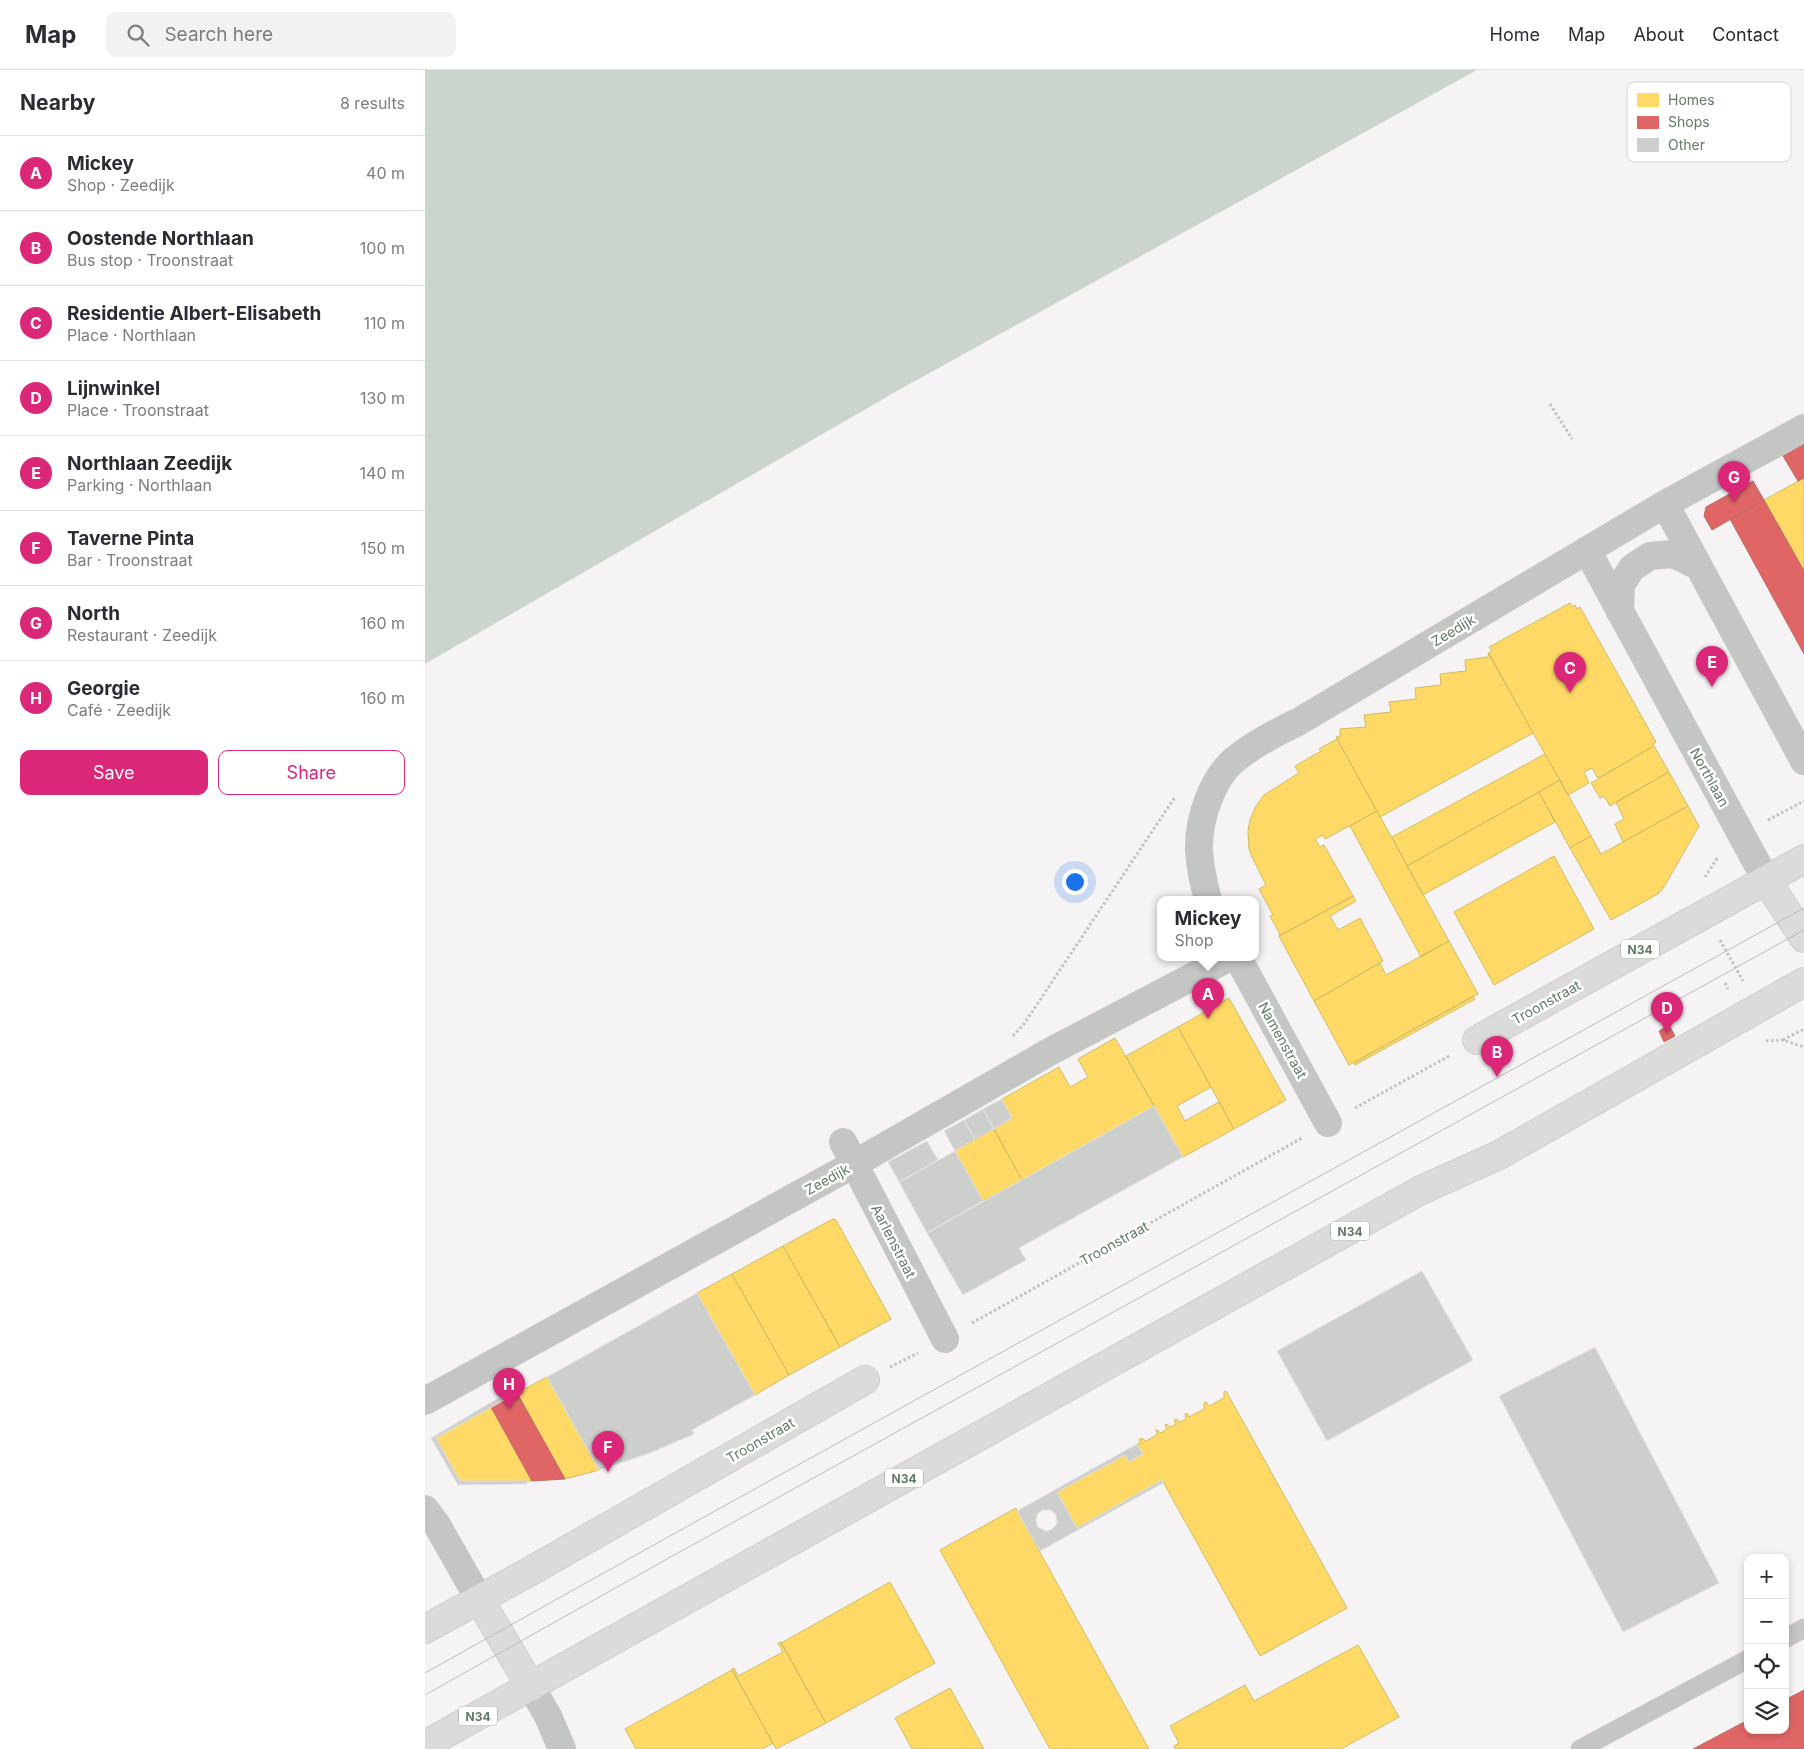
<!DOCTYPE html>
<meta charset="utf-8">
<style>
body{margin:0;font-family:Inter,sans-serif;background:#f2f2f3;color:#2b2b33}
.controls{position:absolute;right:15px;bottom:15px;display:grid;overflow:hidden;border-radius:10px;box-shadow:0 2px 8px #0003}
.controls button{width:45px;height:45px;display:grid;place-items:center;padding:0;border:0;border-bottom:1px solid #e1e1e2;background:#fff;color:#2b2b33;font:25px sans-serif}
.you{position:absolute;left:649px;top:811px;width:18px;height:18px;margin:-12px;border:4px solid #fff;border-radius:50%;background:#1a73e8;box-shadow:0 0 0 8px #1a73e833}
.badge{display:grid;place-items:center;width:32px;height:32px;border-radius:50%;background:#db2777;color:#fff;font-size:16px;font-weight:700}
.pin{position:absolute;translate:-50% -41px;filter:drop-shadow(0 1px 2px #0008)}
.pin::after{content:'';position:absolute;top:26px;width:18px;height:15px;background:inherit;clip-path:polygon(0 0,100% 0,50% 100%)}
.popup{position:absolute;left:732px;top:826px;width:102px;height:65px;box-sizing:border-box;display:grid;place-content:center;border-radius:10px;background:#fff;filter:drop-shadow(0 1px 4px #0005);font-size:16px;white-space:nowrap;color:#7c7c81}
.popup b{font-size:19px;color:#2b2b33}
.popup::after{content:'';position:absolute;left:50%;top:100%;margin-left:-10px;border:10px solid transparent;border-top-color:#fff}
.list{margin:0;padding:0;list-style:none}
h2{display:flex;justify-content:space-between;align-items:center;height:65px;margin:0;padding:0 20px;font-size:21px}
h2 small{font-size:16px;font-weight:400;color:#7c7c81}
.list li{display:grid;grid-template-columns:32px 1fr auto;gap:15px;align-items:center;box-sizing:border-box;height:75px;padding:0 20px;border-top:1px solid #e1e1e2}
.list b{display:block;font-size:19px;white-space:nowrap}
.list p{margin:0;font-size:16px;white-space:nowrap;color:#7c7c81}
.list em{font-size:16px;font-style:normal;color:#7c7c81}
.actions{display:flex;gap:10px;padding:15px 20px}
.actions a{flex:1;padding:11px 0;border:1px solid #db2777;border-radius:10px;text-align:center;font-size:18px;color:#db2777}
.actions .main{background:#db2777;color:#fff}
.icon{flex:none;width:28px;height:28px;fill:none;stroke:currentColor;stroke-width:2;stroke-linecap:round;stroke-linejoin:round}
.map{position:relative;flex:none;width:1379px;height:1679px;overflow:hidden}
header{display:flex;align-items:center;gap:30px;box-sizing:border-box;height:70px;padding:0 25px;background:#fff;border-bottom:1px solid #e1e1e2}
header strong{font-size:24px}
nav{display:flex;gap:28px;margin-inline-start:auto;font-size:18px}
.search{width:350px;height:45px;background:#f2f2f3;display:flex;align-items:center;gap:12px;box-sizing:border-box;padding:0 18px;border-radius:10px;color:#7c7c81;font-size:19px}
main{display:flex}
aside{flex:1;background:#fff}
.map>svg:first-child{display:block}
.water{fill:#ccd5cb}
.homes{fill:#ffd966;stroke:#d0bd66}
.shops{fill:#e06666;stroke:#ba6d66}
.building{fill:#cdcfcd;stroke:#e4e3e4;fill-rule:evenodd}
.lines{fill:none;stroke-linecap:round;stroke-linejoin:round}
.primary-casing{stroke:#cecfce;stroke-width:30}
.path{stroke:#c1c3c1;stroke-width:3;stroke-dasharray:2.5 2.5;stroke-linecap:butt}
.lane{stroke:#c4c6c4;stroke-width:19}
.street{stroke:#c4c6c4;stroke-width:28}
.primary{stroke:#dbdcda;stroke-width:28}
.tram{stroke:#babdba;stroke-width:1}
.labels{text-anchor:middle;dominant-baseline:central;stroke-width:5;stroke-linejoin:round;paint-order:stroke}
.shield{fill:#fff;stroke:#91a394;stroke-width:1}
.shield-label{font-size:12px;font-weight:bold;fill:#627c66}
.street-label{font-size:14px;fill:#627c66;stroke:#fff}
.key{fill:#fff;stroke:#d0d8d1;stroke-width:1}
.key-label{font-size:14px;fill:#627c66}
</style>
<header>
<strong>Map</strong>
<div class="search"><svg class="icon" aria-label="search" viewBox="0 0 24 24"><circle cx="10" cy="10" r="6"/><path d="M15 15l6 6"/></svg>Search here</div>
<nav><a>Home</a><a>Map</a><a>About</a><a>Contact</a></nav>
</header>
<main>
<aside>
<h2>Nearby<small>8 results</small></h2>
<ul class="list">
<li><span class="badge">A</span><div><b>Mickey</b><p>Shop · Zeedijk</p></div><em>40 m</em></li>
<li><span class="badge">B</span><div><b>Oostende Northlaan</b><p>Bus stop · Troonstraat</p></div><em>100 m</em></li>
<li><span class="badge">C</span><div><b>Residentie Albert-Elisabeth</b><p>Place · Northlaan</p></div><em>110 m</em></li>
<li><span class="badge">D</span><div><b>Lijnwinkel</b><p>Place · Troonstraat</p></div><em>130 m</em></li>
<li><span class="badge">E</span><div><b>Northlaan Zeedijk</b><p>Parking · Northlaan</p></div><em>140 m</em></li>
<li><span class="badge">F</span><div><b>Taverne Pinta</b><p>Bar · Troonstraat</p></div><em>150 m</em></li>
<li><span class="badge">G</span><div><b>North</b><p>Restaurant · Zeedijk</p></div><em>160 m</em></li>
<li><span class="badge">H</span><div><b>Georgie</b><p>Café · Zeedijk</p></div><em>160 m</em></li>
</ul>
<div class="actions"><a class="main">Save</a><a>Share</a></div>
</aside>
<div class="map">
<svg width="1379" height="1679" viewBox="0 0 1379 1679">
<rect width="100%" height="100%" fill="#f5f3f4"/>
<path class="water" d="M0,0H1052L472,321L0,594Z"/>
<path class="homes" d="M1379,408V501L1339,430Z
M1145,533L1147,537L1150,535L1152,539L1155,537L1231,672L1228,674L1229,676L1175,707H1172L1167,698L1159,702L1164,713L1143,725L1063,583L1067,581L1064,577Z
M1064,583L1108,663L955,747L911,667L913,666L915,669V659L941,657L939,645L966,642L964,632L991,629L990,618L1016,615L1015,604L1041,601L1040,590L1063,587Z
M912,669L952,741L900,769L898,765L890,769L895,777L899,775L928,826L854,866L855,864L845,846L848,845L834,819L841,815L827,787L824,779L823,761L825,750L831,736L839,725L874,703L870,696L896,681L894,679Z
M1229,676L1244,702L1185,736L1179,726L1175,728L1166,713Z
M1120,684L1135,710L982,796L967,767Z
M1244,702L1263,736L1198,772L1190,754L1199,749L1191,732Z
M1135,710L1166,766L1145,778L1114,722Z
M1114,722L1130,752L998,825L982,796Z
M1263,736L1274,756L1239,817L1233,824L1186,850L1145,778L1166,766L1176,784Z
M952,741L1024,871L996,887L925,756Z
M1129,786L1169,859L1069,915L1029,842Z
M928,826L931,831L905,846L913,860L935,848L958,891L889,931L854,866Z
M1024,871L1053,924L924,995L889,931L955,893L961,905Z
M1048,926L1050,929L930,995L929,993Z
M804,928L861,1030L809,1059L753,957Z
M753,957L786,1017L752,1036L760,1051L794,1032L809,1059L758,1087L701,986Z
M690,968L729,1036L597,1110L569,1059L587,1048L577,1029L634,997L645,1017L663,1007L653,989Z
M569,1059L597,1110L558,1131L530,1081Z
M408,1149L411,1150L466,1249L415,1277L358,1176Z
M358,1176L415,1277L364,1305L307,1204Z
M307,1204L364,1305L330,1325L272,1223Z
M122,1307L174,1400L140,1409L92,1323Z
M801,1321L922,1538L835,1586L737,1410L652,1458L632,1422L700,1385L704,1392L718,1384L712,1374L716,1373L714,1370L716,1368L721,1371L733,1364L730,1360H732L736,1363L742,1359L740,1355L741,1354L746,1357L751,1354L749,1350L751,1349L755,1352L761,1349L760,1344L762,1343L764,1347L779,1339V1333L781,1332L784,1336L799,1328V1322Z
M66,1337L107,1411H35L11,1368Z
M591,1438L592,1441L724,1679H625L515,1480Z
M465,1512L510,1593L401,1653L356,1573Z
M356,1572L401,1653L351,1679L307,1599L309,1598L313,1606L358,1582L353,1573Z
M933,1575L974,1647L916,1679H750L749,1676L754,1673L745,1656L820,1615L829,1631Z
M307,1600L348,1673L337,1679H211L200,1659Z
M525,1618L559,1679H487L470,1648Z"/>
<path class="shops" d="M1379,374V408L1373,411L1358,386Z
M1328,411L1339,430L1287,460L1279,446L1281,437Z
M1339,430L1379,501V584L1305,449Z
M1244,955L1250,966L1239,972L1234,961Z
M92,1323L140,1409L107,1411L66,1337Z
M1379,1620V1679H1268L1323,1650V1660H1360V1630Z"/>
<path class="building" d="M577,1029L587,1048L569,1059L558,1039Z
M729,1036L758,1087L594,1178L601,1190L538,1225L502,1163Z
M558,1039L569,1059L550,1069L539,1050Z
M539,1050L550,1069L530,1081L519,1061Z
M502,1071L513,1090L474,1112L463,1092Z
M530,1081L558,1131L502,1163L474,1112Z
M997,1201L1048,1290L902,1371L852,1281Z
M272,1223L330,1325L267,1360L269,1364L225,1383L174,1400L122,1307Z
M1170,1277L1294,1513L1198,1562L1074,1326Z
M87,1320L90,1324L11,1368L35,1411H102V1414L33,1415L6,1368Z
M712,1374L718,1384L704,1392L700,1385L632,1422L652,1458L737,1410L738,1413L615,1481L592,1441ZM618,1440H626L631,1445L632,1454L626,1460L621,1461L613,1457L611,1449L613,1443Z"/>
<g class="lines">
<defs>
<path id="primary" d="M1341,810L1379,868
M1052,970L1379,789
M54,1529L106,1617
M0,1559L104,1502L440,1310
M0,1675L996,1120L1072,1086L1379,912"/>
</defs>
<use href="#primary" class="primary-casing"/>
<path class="path" d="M1125,334L1147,369
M1343,750L1379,731
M1280,807L1293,787
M1295,870L1318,911
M1300,913L1303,919
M588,966L599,954L750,727
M1358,970L1379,959
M1341,971L1358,970L1379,977
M930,1038L1026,985
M547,1253L877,1068
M465,1297L493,1283"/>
<path class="lane" d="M1360,1569L1379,1558
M1155,1679L1323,1589"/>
<path class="street" d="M1240,434L1379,691
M1162,480L1341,810
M1195,542L1196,515L1207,498L1225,486L1248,484L1273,496
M783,830C779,815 775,796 774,781C773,750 787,706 813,687C831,673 852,662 873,652L1240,434L1379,358
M813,888L903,1053
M418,1072L520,1269
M0,1331L429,1094L626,981L803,888
M0,1439L12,1455L54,1529
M106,1617L123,1646L137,1679"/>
<use href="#primary" class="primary"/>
<path class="tram" d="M0,1603L234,1472L1379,838
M0,1625L242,1489L1379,860"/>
</g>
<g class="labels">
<g class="shield">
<rect x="1196" y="869.5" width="38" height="19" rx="4"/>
<rect x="906" y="1151.5" width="38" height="19" rx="4"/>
<rect x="460" y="1398.5" width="38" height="19" rx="4"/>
<rect x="34" y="1636.5" width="38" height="19" rx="4"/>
</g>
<g class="shield-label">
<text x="1215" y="879">N34</text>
<text x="925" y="1161">N34</text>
<text x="479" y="1408">N34</text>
<text x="53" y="1646">N34</text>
</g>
<g class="street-label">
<text transform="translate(1028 560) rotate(-31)">Zeedijk</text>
<text transform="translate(1285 707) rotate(61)">Northlaan</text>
<text transform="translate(1121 932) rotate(-29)">Troonstraat</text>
<text transform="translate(858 970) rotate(61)">Namenstraat</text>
<text transform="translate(402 1109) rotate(-29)">Zeedijk</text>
<text transform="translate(469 1171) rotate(63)">Aarlenstraat</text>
<text transform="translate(689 1173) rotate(-29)">Troonstraat</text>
<text transform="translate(335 1370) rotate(-30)">Troonstraat</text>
</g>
</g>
<rect x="1202" y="12" width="164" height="80" rx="8" class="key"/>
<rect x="1212" y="23" width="22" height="14" fill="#ffd966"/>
<rect x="1212" y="46" width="22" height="13" fill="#e06666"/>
<rect x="1212" y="68" width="22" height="14" fill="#cdcfcd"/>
<g class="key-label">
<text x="1243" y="35">Homes</text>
<text x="1243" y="57">Shops</text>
<text x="1243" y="80">Other</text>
</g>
</svg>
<div class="controls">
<button>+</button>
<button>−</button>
<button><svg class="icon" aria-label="locate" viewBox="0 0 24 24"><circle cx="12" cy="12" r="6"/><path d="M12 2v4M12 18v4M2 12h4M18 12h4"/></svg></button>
<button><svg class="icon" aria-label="layers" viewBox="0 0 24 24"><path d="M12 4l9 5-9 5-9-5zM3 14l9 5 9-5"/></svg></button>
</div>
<div class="you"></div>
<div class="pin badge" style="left:783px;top:949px">A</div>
<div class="popup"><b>Mickey</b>Shop</div>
<div class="pin badge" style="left:1072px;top:1007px">B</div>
<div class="pin badge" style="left:1145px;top:623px">C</div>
<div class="pin badge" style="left:1242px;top:963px">D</div>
<div class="pin badge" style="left:1287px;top:617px">E</div>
<div class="pin badge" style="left:183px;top:1402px">F</div>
<div class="pin badge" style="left:1309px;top:432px">G</div>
<div class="pin badge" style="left:84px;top:1339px">H</div>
</div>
</main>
